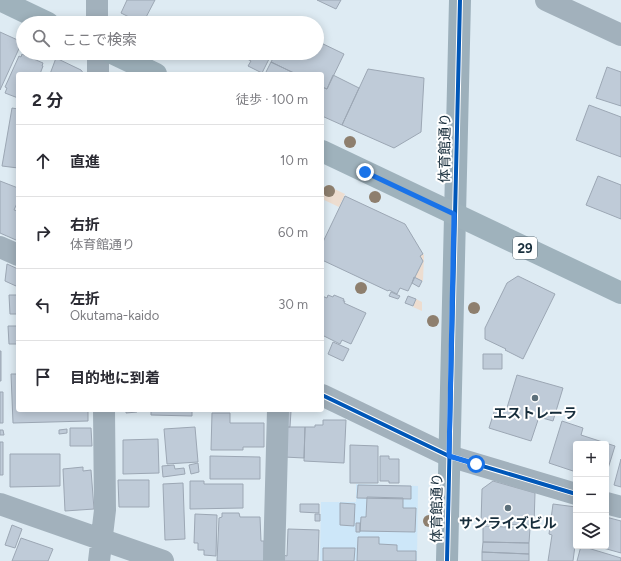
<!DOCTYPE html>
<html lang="ja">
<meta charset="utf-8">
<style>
body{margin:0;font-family:Figtree,"Noto Sans JP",sans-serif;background:#f7f7f7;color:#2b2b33}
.controls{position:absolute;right:12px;bottom:12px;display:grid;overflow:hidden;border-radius:4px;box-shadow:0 2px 10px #0003}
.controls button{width:36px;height:36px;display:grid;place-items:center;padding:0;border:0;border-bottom:1px solid #e1e1e2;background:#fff;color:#2b2b33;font:20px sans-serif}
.stop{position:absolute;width:12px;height:12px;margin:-9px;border:3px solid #1a73e8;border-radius:50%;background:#fff}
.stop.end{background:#1a73e8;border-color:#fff;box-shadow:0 1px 4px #0008}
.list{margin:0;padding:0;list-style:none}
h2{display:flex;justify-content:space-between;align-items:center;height:52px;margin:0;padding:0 16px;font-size:17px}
h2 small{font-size:13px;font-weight:400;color:#7c7c81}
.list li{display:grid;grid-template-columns:26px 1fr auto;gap:12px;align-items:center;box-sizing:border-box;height:72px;padding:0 16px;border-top:1px solid #e1e1e2}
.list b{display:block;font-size:15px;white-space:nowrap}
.list p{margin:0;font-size:13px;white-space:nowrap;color:#7c7c81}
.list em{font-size:13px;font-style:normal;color:#7c7c81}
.icon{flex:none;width:22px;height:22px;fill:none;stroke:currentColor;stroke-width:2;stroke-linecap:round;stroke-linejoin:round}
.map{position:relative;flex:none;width:621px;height:561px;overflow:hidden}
.search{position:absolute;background:#fff;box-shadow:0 2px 10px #0003;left:16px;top:16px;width:308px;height:44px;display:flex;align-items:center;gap:10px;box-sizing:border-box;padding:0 14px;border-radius:22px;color:#7c7c81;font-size:15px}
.panel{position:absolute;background:#fff;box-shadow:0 2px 10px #0003;left:16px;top:72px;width:308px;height:340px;border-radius:4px}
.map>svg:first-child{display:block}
.built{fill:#cde7f9}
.green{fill:#edddd0}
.building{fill:#bfcbd8;stroke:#9ca7b4}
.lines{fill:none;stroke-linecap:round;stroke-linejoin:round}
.street{stroke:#a2b1bc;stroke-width:22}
.secondary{stroke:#9db0bb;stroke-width:22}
.primary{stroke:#9fb2bc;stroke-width:22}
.cycleway-casing{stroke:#fff;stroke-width:6}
.cycleway{stroke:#0057b8;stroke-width:4}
.tree{fill:#8e7f6e}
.route{stroke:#1a73e8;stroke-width:5}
.poi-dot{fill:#5d707b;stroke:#fff;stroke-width:1.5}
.labels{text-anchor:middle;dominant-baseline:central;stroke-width:4;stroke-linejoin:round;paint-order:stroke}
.shield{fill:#fff;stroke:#5d6c76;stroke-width:1}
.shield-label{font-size:13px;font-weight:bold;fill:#172d3b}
.street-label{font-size:14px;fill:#172d3b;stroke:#fff}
.poi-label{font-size:14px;font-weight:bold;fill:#172d3b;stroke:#fff}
</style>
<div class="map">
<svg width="621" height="561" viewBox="0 0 621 561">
<rect width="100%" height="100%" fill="#deebf3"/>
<path class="built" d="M356,484L418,486L417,561H320L321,502H356Z"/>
<path class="green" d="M328,186L345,194L339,207L322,199Z
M423,254L424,255L423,281L415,277L423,262L420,256Z
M416,299L422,302V311L413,307Z"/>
<path class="building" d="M127,0H155L143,23H141L121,13Z
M317,0H341L336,9Z
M257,18L266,23H254Z
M0,32L22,42L0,90Z
M317,41L344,54L327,89L322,87V74H296L271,62L276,53H317Z
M239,53H272L262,73L248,66L251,61L238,54Z
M22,54L43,63L42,66H43L40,74H18V98L5,93L7,88L5,87L19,56L21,57Z
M56,58L81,70L84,74H50Z
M271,62L296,74H265Z
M607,67L621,72V106L596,98Z
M368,69L424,78L421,132L394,148L342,125Z
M333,75L359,88L342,125L322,116V87L327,89Z
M589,105L621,117V157L576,140Z
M12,108L18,109V168L2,166Z
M598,176L621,185V219L586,205Z
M0,181L18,188V201L14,210L18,211V237L16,240L0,233Z
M345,196L405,224L423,254L420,256L423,261L408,291L400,288L397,294L389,290L388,291L322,260V244Z
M7,264L18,269V284H17L16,286L5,281Z
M518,276L555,294L523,359L505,350L506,349L485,339V328L507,283Z
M414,277L422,281L419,287L412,283Z
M391,292L400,296L398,299L389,296Z
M9,295H18V314H10Z
M328,295L333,297L334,295L344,299L343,301H345L344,303L366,313L351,344L342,340L340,344L322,335V296L327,298Z
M408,296L416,299L413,306L405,303Z
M8,326H18V344H9Z
M333,342L349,349L343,361L328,354Z
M0,351H1V381H0Z
M483,354H502V369H483Z
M11,374H18V410H88V421L13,423Z
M517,375L563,388L553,421L539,417L531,441L489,428L495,409L506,411Z
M0,392H3V423H0Z
M126,410H137V412L126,413Z
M151,410H192V416L151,415Z
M285,411H291L290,427H285Z
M212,413H230V423H264V447H243V450H211Z
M323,420H346L344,463L304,461L305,427H315V425H323Z
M562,421L583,428L581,435L615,446L606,475V444H576V472L549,463Z
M195,427L198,462L167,464L164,429Z
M285,427H305L304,458L284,457Z
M70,428H91L92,446H70Z
M67,429V433L59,434V430Z
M0,430H3L4,435H0Z
M158,439L159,473L123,474V440Z
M0,442H3V475H0Z
M350,445L378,446V483H350Z
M10,454H60V486L10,487Z
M210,456L260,457V479H210Z
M380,456H389V459H399V483H389V481H380Z
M621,459V487L614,485Z
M198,463L199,472L191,474L189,465Z
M174,465L175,469L184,468L185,474L163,477L162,466Z
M83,467V471L91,470L94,509L65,511L63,469Z
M118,480H149V507H119Z
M190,481H204V484H243V508L190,509Z
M493,481L535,493L534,525L481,524L482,489Z
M183,483L185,539L165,540L163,484Z
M358,485L411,486V499L357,498Z
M367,497L403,498V508H416L415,532L360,531L361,517H366Z
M340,503L355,504L354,526L340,525Z
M300,504H319V513L300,512Z
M553,504L576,507V538L573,561H548L552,535L549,534Z
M222,513H239L240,517H260L261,541H264V561H217L219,518L222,517Z
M195,514L217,515L216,556L204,555V550H198V543H194Z
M315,514H320V521H315Z
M606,517L621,521V553L596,546H606Z
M356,523H360V532H356Z
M12,525L22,529L15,548L5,545Z
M483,526L530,528L529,543L483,542Z
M288,529L319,530L318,561H283V555L287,556Z
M358,537H379V544L397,545V551H416V561H357Z
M21,538L53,549L48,561H12Z
M483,542L529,543V554L482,552Z
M581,546L621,558V561H577Z
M323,548H355L354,561H323Z
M482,552L529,554V561H482Z"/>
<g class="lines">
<path class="street" d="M97,0V23
M546,0L621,35
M98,53V74
M0,247L18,255
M322,395L449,456L576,494
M606,503L621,507
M0,504L163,561
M99,561L105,510L104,410
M274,561L278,410"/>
<path class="secondary" d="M447,561L460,0"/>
<path class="primary" d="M0,0L48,23
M112,53L156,74
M322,151L621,293"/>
<defs>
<path id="cycleway" d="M322,395L449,456L576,494
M447,561L460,0"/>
</defs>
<use href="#cycleway" class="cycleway-casing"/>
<use href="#cycleway" class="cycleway"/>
</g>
<g class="tree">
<circle cx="350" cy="142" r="6"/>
<circle cx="329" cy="191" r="6"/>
<circle cx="375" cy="197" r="6"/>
<circle cx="361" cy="288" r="6"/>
<circle cx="474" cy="308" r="6"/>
<circle cx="433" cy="321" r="6"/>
<circle cx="429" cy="521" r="6"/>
</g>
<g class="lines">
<path class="route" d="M365,172L454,214L449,456L476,464"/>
</g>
<g class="poi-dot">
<circle cx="535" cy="398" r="4"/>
<circle cx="508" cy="508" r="4"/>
</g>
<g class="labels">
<rect class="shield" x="513" y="237" width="24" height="22" rx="3"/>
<g class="shield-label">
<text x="525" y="248">29</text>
</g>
<g class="street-label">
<text transform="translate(445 148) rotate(-89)">体育館通り</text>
<text transform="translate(437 508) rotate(-89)">体育館通り</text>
</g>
<g class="poi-label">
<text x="535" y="413">エストレーラ</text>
<text x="508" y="523">サンライズビル</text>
</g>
</g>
</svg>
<div class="controls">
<button>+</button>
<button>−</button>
<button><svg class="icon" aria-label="layers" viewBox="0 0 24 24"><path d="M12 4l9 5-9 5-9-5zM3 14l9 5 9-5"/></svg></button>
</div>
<div class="stop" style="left:476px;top:464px"></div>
<div class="stop end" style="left:365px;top:172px"></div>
<div class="search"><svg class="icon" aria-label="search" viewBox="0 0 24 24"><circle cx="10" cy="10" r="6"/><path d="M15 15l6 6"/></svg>ここで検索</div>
<section class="panel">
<h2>2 分<small>徒歩 · 100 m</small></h2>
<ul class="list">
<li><svg class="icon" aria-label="ahead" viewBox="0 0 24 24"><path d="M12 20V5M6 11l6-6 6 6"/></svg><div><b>直進</b></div><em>10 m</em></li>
<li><svg class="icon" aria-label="right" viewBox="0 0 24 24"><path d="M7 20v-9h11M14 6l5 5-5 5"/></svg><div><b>右折</b><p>体育館通り</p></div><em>60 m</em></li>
<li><svg class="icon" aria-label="left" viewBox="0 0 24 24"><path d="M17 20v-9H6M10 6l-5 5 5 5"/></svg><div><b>左折</b><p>Okutama-kaido</p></div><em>30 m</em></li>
<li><svg class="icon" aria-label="arrive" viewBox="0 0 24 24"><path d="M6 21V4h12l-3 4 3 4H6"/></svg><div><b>目的地に到着</b></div></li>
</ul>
</section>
</div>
